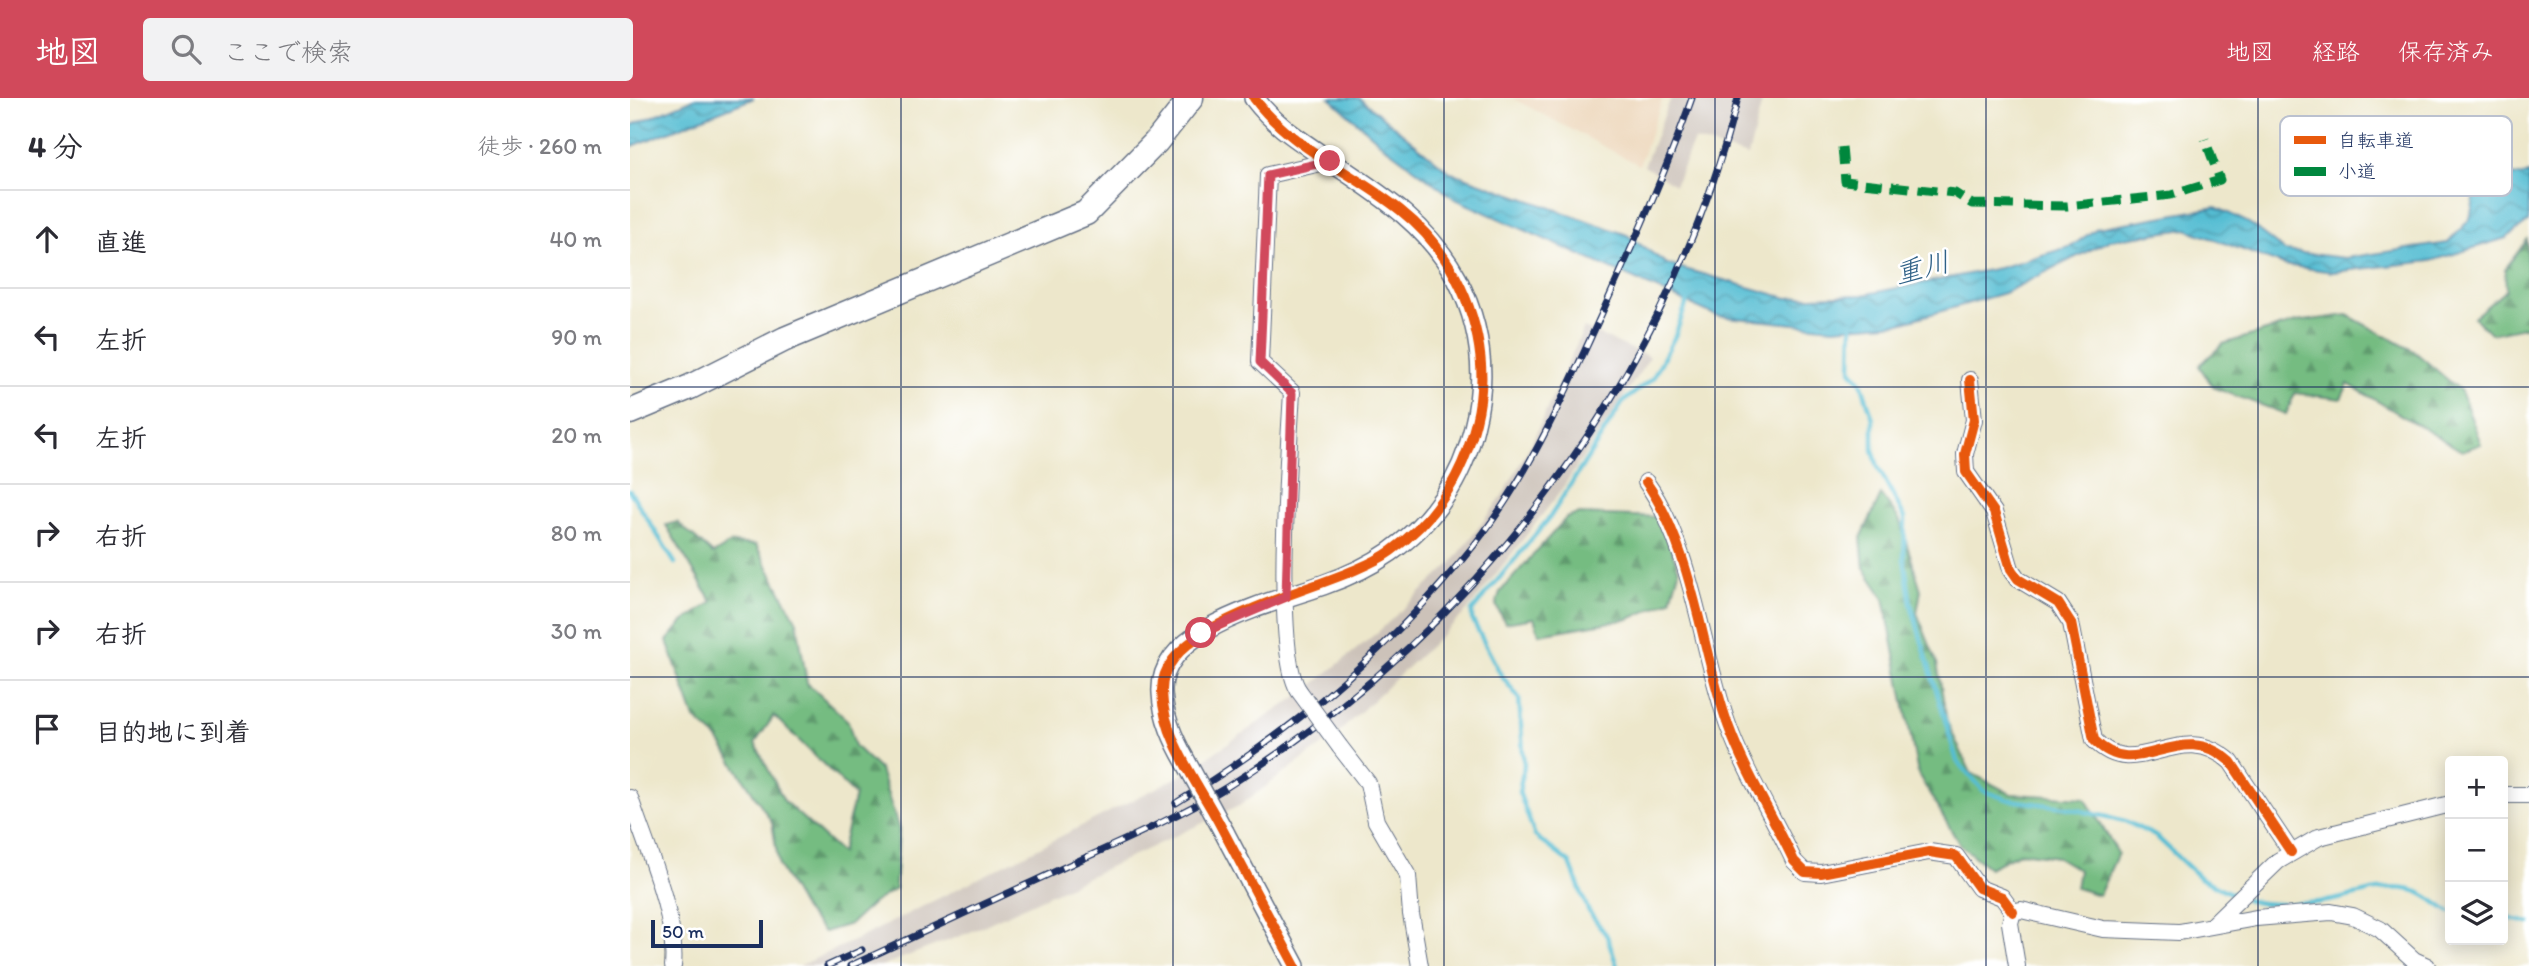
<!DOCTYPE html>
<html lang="ja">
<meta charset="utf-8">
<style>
body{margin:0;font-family:Itim,"Klee One",sans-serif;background:#f2f2f3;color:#2b2b33}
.controls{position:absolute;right:21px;bottom:21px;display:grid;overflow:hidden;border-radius:7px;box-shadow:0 4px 18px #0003}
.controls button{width:63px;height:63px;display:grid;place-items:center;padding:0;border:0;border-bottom:2px solid #e1e1e2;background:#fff;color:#2b2b33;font:35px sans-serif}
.scale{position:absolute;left:21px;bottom:18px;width:112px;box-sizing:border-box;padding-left:7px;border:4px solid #1b2f5e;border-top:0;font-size:19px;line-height:24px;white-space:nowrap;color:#1b2f5e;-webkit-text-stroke:5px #fff;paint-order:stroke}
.stop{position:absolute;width:21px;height:21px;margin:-16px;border:5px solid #d1495b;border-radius:50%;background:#fff}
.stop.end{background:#d1495b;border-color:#fff;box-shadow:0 2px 7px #0008}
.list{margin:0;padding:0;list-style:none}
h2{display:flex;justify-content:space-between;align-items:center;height:91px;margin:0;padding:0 28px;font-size:30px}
h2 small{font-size:23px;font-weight:400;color:#7c7c81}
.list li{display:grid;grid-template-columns:46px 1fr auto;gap:21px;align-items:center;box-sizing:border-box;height:98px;padding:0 28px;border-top:2px solid #e1e1e2}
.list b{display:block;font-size:26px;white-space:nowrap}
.list em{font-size:23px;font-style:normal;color:#7c7c81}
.icon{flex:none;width:38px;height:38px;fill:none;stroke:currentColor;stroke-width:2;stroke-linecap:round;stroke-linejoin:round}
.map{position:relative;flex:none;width:1899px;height:868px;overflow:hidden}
header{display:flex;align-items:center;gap:42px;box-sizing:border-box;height:98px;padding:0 35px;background:#d1495b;color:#fff}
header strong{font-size:33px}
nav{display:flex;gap:38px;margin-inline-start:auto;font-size:24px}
.search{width:490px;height:63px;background:#f2f2f3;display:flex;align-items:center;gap:18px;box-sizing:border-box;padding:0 24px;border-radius:7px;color:#7c7c81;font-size:26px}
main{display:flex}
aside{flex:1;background:#fff}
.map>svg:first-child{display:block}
.built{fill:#edd7bb}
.railway{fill:#ccc2b9}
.forest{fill:url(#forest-firs);stroke:#487670;stroke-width:2;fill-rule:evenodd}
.water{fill:url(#water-waves);stroke:#387698;stroke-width:2}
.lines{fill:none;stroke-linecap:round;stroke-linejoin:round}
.stream{stroke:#55bdd3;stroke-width:4.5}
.minor-casing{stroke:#646f84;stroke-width:18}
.tertiary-casing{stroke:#646f84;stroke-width:22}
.primary-casing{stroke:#646f84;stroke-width:27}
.minor{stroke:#fff;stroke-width:16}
.tertiary{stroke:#fff;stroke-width:19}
.primary{stroke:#fff;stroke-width:24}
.rail-casing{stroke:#1b2f5e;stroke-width:7}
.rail{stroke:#fff;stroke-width:4.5;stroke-dasharray:13;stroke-linecap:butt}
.minor-bridge-casing{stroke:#646f84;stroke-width:18;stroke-linecap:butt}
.tertiary-bridge-casing{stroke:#646f84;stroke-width:22;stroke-linecap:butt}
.minor-bridge{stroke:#fff;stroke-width:16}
.tertiary-bridge{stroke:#fff;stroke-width:19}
.quiet{stroke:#00873e;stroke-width:9;stroke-dasharray:18 9;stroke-linecap:butt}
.cycleway-casing{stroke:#fff;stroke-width:15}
.cycleway{stroke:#e8590c;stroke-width:10}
.route{stroke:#d1495b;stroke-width:9}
.grid{fill:none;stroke:#1b2f5e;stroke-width:2;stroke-opacity:0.55}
.labels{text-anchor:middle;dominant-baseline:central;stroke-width:5;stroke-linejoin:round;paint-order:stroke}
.water-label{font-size:28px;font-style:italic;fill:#2f6187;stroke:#fff}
.key{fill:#fff;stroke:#bbc1cf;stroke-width:2}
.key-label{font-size:19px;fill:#1b2f5e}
</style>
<header>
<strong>地図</strong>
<div class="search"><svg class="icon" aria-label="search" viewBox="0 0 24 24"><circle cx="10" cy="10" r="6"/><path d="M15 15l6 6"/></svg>ここで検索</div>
<nav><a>地図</a><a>経路</a><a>保存済み</a></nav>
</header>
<main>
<aside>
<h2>4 分<small>徒歩 · 260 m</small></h2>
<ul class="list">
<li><svg class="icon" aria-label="ahead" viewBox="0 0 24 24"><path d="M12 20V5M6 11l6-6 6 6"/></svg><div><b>直進</b></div><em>40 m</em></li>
<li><svg class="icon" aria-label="left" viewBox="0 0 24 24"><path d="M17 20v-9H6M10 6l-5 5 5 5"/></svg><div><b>左折</b></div><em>90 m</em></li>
<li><svg class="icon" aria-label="left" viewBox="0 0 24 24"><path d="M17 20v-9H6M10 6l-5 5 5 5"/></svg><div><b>左折</b></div><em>20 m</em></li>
<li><svg class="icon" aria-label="right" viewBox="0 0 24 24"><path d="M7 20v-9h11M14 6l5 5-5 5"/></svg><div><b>右折</b></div><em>80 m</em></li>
<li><svg class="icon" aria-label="right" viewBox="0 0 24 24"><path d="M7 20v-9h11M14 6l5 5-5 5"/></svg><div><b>右折</b></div><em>30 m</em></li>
<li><svg class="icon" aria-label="arrive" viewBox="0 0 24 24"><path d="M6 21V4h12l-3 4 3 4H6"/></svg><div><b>目的地に到着</b></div></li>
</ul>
</aside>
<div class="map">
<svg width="1899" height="868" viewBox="0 0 1899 868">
<defs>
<pattern id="forest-firs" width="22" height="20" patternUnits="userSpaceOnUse" patternTransform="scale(1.75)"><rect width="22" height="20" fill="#74bc81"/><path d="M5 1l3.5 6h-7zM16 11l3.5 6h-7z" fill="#5e996d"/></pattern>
<pattern id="water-waves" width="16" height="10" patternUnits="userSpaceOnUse" patternTransform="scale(1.75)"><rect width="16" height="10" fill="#55bdd3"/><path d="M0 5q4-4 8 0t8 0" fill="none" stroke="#469aae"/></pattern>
</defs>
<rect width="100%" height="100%" fill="#fff"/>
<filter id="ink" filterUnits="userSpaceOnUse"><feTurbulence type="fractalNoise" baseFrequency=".0143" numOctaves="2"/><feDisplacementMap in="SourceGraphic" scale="14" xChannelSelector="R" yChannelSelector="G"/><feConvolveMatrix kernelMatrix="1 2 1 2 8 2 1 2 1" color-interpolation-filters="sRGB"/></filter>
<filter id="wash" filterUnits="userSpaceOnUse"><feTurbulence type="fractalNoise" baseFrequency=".00686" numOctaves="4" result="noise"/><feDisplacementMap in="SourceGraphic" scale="28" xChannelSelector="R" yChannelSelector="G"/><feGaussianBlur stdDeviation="1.57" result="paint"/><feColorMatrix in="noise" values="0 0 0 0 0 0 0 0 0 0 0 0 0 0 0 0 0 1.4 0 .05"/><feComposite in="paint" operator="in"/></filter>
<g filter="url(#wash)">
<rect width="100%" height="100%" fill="#ede7cb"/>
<path class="built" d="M882,0H1033L1009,67Z"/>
<path class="railway" d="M1041,0H1133L1118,58L1064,42L1045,87L1014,68Z
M954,230L1020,259L927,398L836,514L705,638L609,708L338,835L251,868H169L232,839L550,678L675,593L749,533L822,465L873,397L902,344Z"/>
<path class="forest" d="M1897,142L1899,228L1861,236L1844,219L1876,192L1875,171Z
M1717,217L1784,253L1831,293L1851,346L1832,353L1718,286L1711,301L1665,295L1656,316L1584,290L1569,268L1593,246L1666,224Z
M1251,397L1269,421L1291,492L1287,515L1307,565L1317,624L1341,675L1381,696L1455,700L1488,755L1469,797L1446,790L1449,772L1427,759L1391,754L1359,770L1330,747L1288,676L1254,500L1234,470L1231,440Z
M948,416L1030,419L1049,473L1041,502L999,521L909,536L904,520L875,525L866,507L870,494L936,420Z
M47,424L83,456L101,445L126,447L167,524L177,585L218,623L225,648L250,672L269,732L265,791L243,805L220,826L194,834L174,812L149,768L142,724L87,640L65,621L37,543L53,524L82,504L36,427ZM144,618L225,697L211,755L154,703L125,645Z"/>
<path class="water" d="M66,0H124L0,49V28Z
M700,0H729L820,74L997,137L1037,166L1157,200L1232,197L1369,170L1442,148L1467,130L1586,109L1619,125L1655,153L1715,160L1818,145L1840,121L1849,75L1891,78L1899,75V118L1898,124L1876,140L1801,163L1703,174L1654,167L1556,131L1480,142L1374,195L1270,225L1203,230L1087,218L825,101L754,48Z"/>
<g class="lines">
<path class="stream" d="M1222,223L1221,272L1231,284L1243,321V352L1248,369L1275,420L1274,461L1281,506L1327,663L1354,693L1379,702L1434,709L1495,723L1527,739L1570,780L1608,799
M0,393L45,465
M1616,802C1638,809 1685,806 1708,801C1733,796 1762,784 1788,794C1799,798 1810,808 1820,814
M1873,819L1899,825
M987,868L977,838L958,812L940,765L905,738L889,694L894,668L889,600L871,577L842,521V513L920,419L993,304L1023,280L1045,238L1058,201"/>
</g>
</g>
<g filter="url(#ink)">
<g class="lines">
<defs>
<path id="minor" d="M1340,282L1344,322L1335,356L1336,374L1364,414L1381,471L1388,481L1428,505L1441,525L1464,642C1508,688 1549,617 1601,664L1661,754
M1016,384C1063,451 1071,552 1098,627C1115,674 1143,718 1164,763L1175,774L1191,775L1299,754L1326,758L1349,790L1372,799L1383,814
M669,593C643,556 659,349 662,294L630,264L638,77L700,63
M710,649L738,685L746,723L778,778L781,816L790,868
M1873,697H1899
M0,700C15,746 48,820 43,868
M1583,826L1648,763L1689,739L1820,706
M1387,868L1380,825L1383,814L1391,812L1473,831L1549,834L1626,820L1701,814L1723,818L1750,831L1784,862L1797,868"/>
<path id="tertiary" d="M556,664C544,643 533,620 532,595C528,529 647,504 693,487C716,479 740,468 760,454C803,424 832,381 844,330C857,279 851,228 827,181C796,122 741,91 688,55C663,38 642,24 624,0
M594,734L665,868"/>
<path id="primary" d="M0,314L60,289L155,241L456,115L527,43L561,0"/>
</defs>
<use href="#minor" class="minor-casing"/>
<use href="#tertiary" class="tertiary-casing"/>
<use href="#primary" class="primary-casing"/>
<use href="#minor" class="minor"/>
<use href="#tertiary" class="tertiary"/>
<use href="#primary" class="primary"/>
<defs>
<path id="rail" d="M546,705C658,636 746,564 831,463C894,390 932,302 972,215C1004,144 1036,74 1062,0
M197,868L232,852
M220,868C293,834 366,801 439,767C492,743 548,719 597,689C846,533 1035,286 1108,0"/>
</defs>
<use href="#rail" class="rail-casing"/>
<use href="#rail" class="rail"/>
<defs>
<path id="minor-bridge" d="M669,593L710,649"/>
<path id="tertiary-bridge" d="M556,664L594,734"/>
</defs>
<use href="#minor-bridge" class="minor-bridge-casing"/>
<use href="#tertiary-bridge" class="tertiary-bridge-casing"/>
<use href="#minor-bridge" class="minor-bridge"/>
<use href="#tertiary-bridge" class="tertiary-bridge"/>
<path class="quiet" d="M1212,49L1215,83L1325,95L1342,106L1437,108L1541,97L1590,82L1575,41"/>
<defs>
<path id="cycleway" d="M624,0C674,68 769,87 815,161C846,209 860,268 846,324C833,377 806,421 761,453C708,492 529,518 532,594C533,640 567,684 588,723C614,771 639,820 665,868
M1340,282L1344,322L1335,356L1336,374L1364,414L1381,471L1388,481L1428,505L1441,525L1464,642C1508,688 1549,617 1601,664L1661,754
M1016,384C1063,451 1071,552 1098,627C1115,674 1143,718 1164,763L1175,774L1191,775L1299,754L1326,758L1349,790L1372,799L1383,814"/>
</defs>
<use href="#cycleway" class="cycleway-casing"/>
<use href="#cycleway" class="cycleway"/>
</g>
</g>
<g class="lines" filter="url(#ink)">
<path class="route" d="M571,535L656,499L662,295L630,264L638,77L700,63"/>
</g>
<path class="grid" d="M271,0V868M543,0V868M814,0V868M1085,0V868M1356,0V868M1628,0V868M0,289H1899M0,579H1899"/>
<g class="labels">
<g class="water-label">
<text transform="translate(1292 169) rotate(-14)">重川</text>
</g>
</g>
<rect x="1650" y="18" width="232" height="80" rx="10" class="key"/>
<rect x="1664" y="38" width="32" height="8" fill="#e8590c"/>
<rect x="1664" y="69" width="32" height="9" fill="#00873e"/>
<g class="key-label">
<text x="1708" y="49">自転車道</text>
<text x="1708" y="80">小道</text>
</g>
</svg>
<div class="controls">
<button>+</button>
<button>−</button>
<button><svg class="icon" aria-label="layers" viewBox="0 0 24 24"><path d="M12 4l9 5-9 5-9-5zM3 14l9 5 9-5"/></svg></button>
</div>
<div class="scale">50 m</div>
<div class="stop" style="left:571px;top:535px"></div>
<div class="stop end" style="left:700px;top:63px"></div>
</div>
</main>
